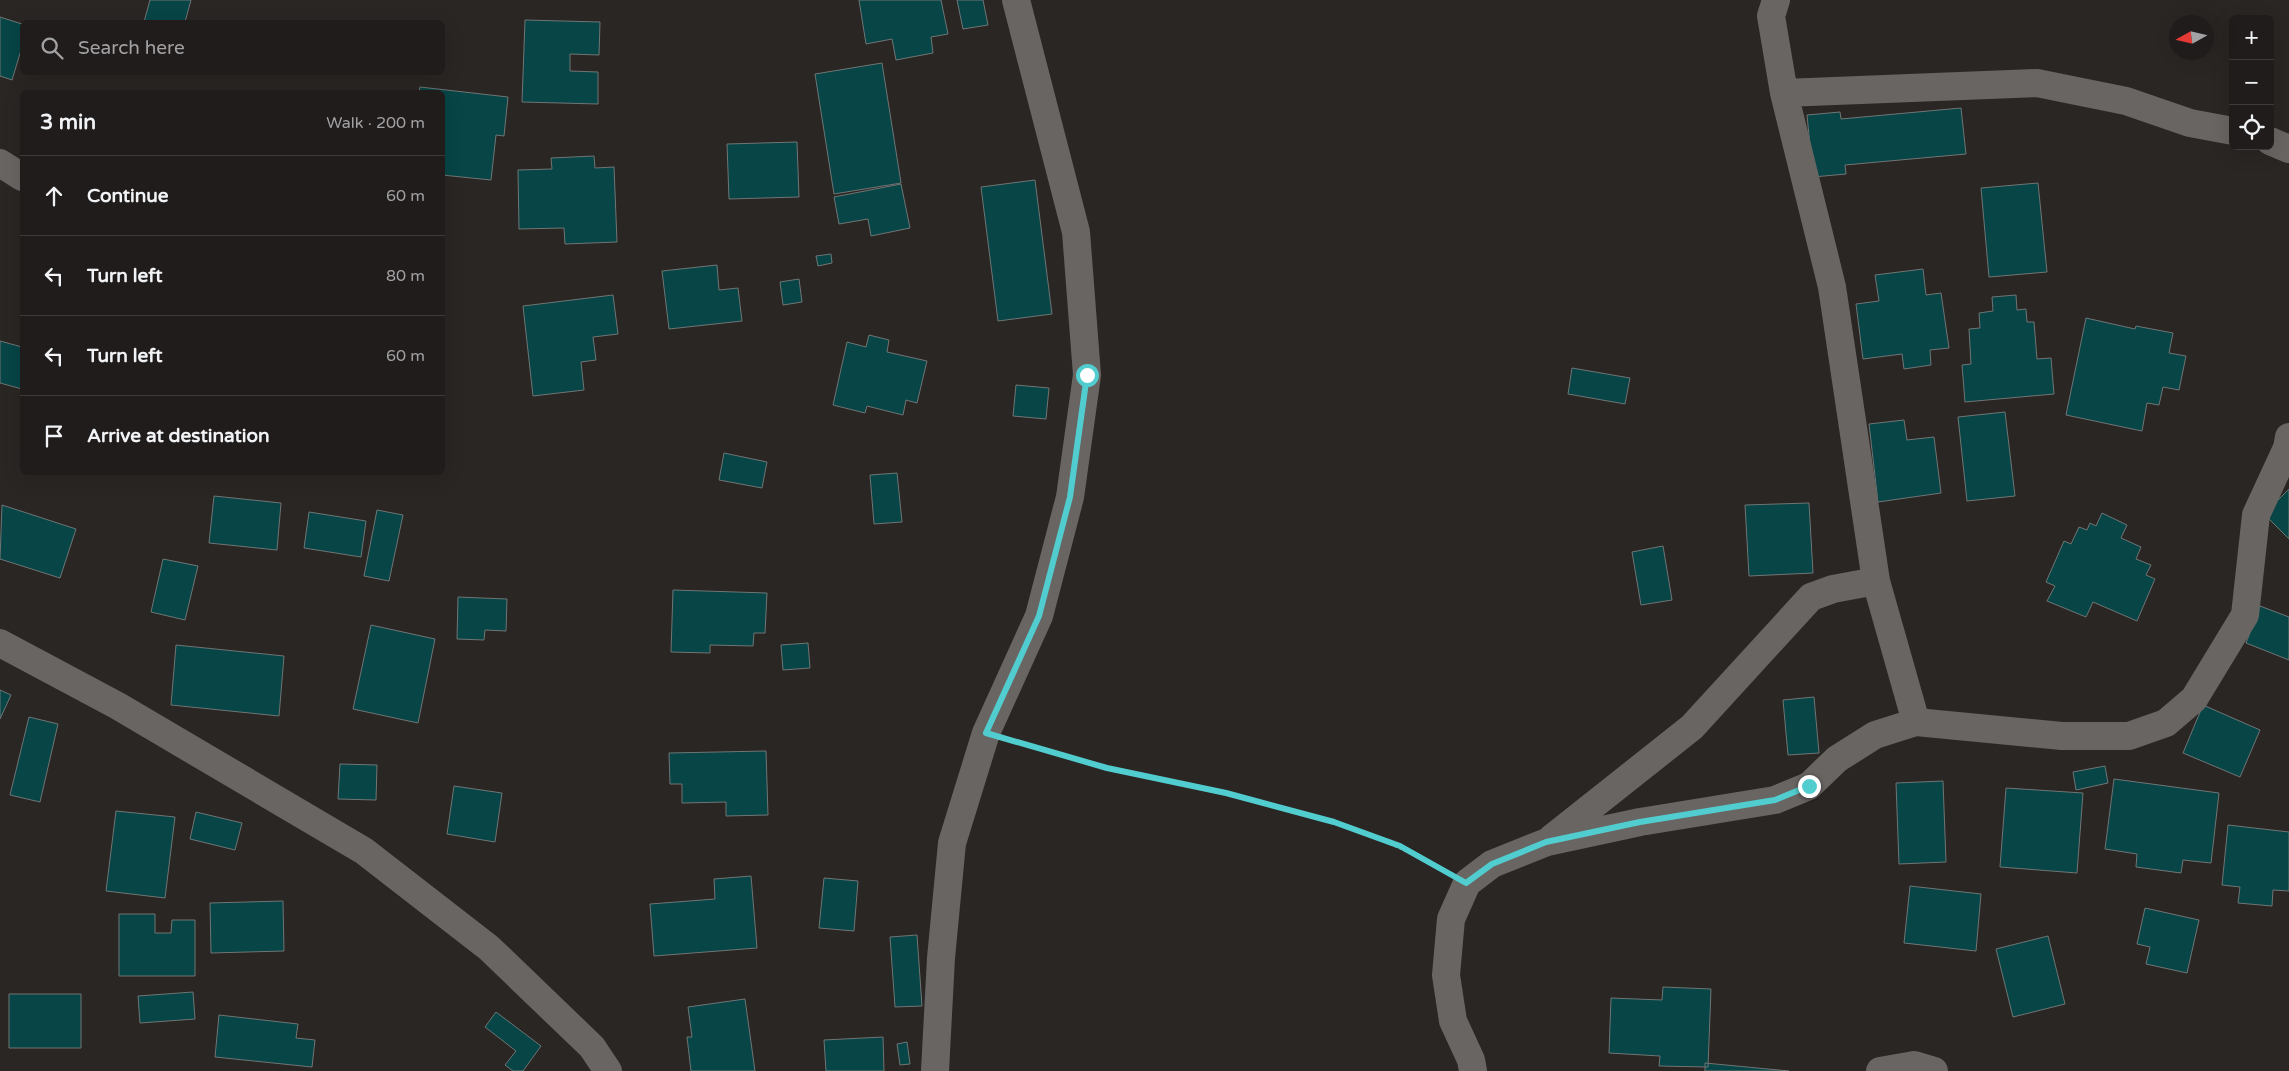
<!DOCTYPE html>
<meta charset="utf-8">
<style>
body{margin:0;font-family:"Varela Round",sans-serif;background:#282524;color:#f1f3f6}
.controls{position:absolute;right:15px;top:15px;display:grid;overflow:hidden;border-radius:8px;box-shadow:0 5px 20px #0002}
.controls button{width:45px;height:45px;display:grid;place-items:center;padding:0;border:0;border-bottom:1px solid #3d3a3a;background:#201c1b;color:#f1f3f6;font:25px sans-serif}
.compass{position:absolute;left:2169px;top:15px;width:45px;height:45px;border-radius:50%;background:#201c1b;box-shadow:0 5px 20px #0002;rotate:262deg}
.stop{position:absolute;width:15px;height:15px;margin:-11px;border:4px solid #52cdcf;border-radius:50%;background:#fff}
.stop.end{background:#52cdcf;border-color:#fff;box-shadow:0 1px 5px #0008}
.list{margin:0;padding:0;list-style:none}
h2{display:flex;justify-content:space-between;align-items:center;height:65px;margin:0;padding:0 20px;font-size:21px}
h2 small{font-size:16px;font-weight:400;color:#a2a1a3}
.list li{display:grid;grid-template-columns:32px 1fr auto;gap:15px;align-items:center;box-sizing:border-box;height:80px;padding:0 20px;border-top:1px solid #3d3a3a}
.list b{display:block;font-size:19px;white-space:nowrap}
.list em{font-size:16px;font-style:normal;color:#a2a1a3}
.icon{flex:none;width:28px;height:28px;fill:none;stroke:currentColor;stroke-width:2;stroke-linecap:round;stroke-linejoin:round}
.map{position:relative;flex:none;width:2289px;height:1071px;overflow:hidden}
.search{position:absolute;background:#201c1b;box-shadow:0 5px 20px #0002;left:20px;top:20px;width:425px;height:55px;display:flex;align-items:center;gap:12px;box-sizing:border-box;padding:0 18px;border-radius:8px;color:#a2a1a3;font-size:19px}
.panel{position:absolute;background:#201c1b;box-shadow:0 5px 20px #0002;left:20px;top:90px;width:425px;height:385px;border-radius:8px}
.map>svg:first-child{display:block}
.building{fill:#074546;stroke:#707575}
.lines{fill:none;stroke-linecap:round;stroke-linejoin:round}
.path{stroke:#8c8887;stroke-width:3;stroke-dasharray:1 4;stroke-linecap:butt}
.minor{stroke:#696563;stroke-width:28}
.route{stroke:#52cdcf;stroke-width:6}
</style>
<div class="map">
<svg width="2289" height="1071" viewBox="0 0 2289 1071">
<rect width="100%" height="100%" fill="#2a2624"/>
<path class="building" d="M150,0H191L185,22H144Z
M859,0H941L948,34L931,37L933,53L896,60L892,39L866,44Z
M957,0H983L988,25L963,29Z
M0,17L22,24V47L12,80L0,76Z
M525,20L600,22L599,55L570,54V71L598,72V104L522,102Z
M882,63L901,183L834,194L815,74Z
M420,87L508,97L504,136L496,135L491,180L442,175V92H419Z
M1961,108L1966,154L1845,165L1846,174L1813,177L1807,115L1840,112L1841,119Z
M797,142L799,197L729,199L727,144Z
M594,156L595,168L614,167L617,242L565,244L564,228L519,229L518,170L552,169L551,158Z
M1035,180L1052,314L998,321L981,187Z
M2038,183L2047,272L1989,277L1981,188Z
M901,184L910,228L871,236L868,219L839,224L834,197Z
M831,254L832,263L818,266L816,256Z
M717,265L719,290L738,288L742,321L669,329L662,271Z
M1923,269L1926,295L1941,293L1949,348L1930,350L1931,365L1904,369L1902,354L1863,359L1856,304L1879,301L1875,275Z
M799,279L802,302L783,305L780,282Z
M613,295L618,334L593,337L596,360L581,362L584,390L533,396L523,306Z
M2016,295L2017,310L2026,309L2027,322H2034L2037,359L2051,358L2054,394L1965,402L1962,365L1971,364L1969,329L1980,328L1979,313L1993,311L1992,297Z
M2086,318L2135,329L2136,326L2173,333L2169,353L2186,356L2179,390L2163,387L2159,405L2147,403L2142,431L2066,415Z
M869,335L889,340L887,352L927,361L917,403L906,400L903,415L867,406L865,413L833,405L847,342L866,347Z
M0,341L22,347V389L0,383Z
M1572,368L1630,378L1625,404L1568,394Z
M1016,385L1049,388L1046,419L1013,416Z
M2005,412L2015,496L1967,501L1958,417Z
M1904,420L1907,440L1934,437L1941,493L1878,502L1869,424Z
M724,453L767,462L762,488L719,480Z
M897,473L902,522L874,524L870,475Z
M2289,489V539L2264,514Z
M214,496L281,503L277,550L209,543Z
M1809,503L1813,573L1749,576L1745,505Z
M2,505L76,529L60,578L0,559Z
M377,510L403,515L389,581L364,576Z
M309,512L366,521L361,557L304,548Z
M2102,513L2127,525L2121,538L2141,547L2136,559L2151,565L2146,575L2155,579L2137,621L2093,602L2086,617L2047,601L2055,586L2046,582L2064,541L2071,544L2079,527L2087,530L2090,523L2096,526Z
M1663,546L1672,600L1641,605L1632,552Z
M163,559L198,566L185,620L151,612Z
M673,590L767,593L765,633H754L753,646L710,645V653L671,652Z
M458,597L507,599L506,631L485,630L484,640L457,639Z
M2260,606L2289,617V660L2246,643Z
M371,625L435,639L418,723L353,709Z
M808,643L810,668L783,670L781,645Z
M176,645L284,656L279,716L171,705Z
M0,690L11,695L0,719Z
M1814,697L1819,753L1788,755L1783,700Z
M2203,705L2260,730L2240,777L2183,753Z
M29,717L58,724L40,802L10,795Z
M766,751L768,815L726,816V802L682,803V784H670L669,753Z
M340,764L377,765L376,800L338,799Z
M2105,766L2108,783L2076,790L2073,772Z
M2114,779L2219,793L2211,863L2183,860L2181,873L2136,867L2137,854L2105,849Z
M1943,781L1946,862L1899,864L1896,783Z
M454,786L502,793L495,842L447,834Z
M2006,788L2083,793L2077,873L2000,867Z
M116,811L175,817L165,898L106,891Z
M196,812L242,823L235,850L190,839Z
M2228,825L2289,832V891L2273,890L2272,906L2238,903L2240,887L2222,885Z
M751,876L757,948L654,956L650,904L715,899L714,879Z
M824,878L858,881L854,931L819,928Z
M1910,886L1981,894L1976,951L1904,943Z
M283,901L284,951L211,953L210,903Z
M2145,908L2199,920L2187,973L2146,964L2150,947L2137,944Z
M119,914H155V933H171L172,920H195V976H119Z
M917,935L922,1006L895,1007L890,937Z
M2048,936L2065,1004L2013,1017L1996,949Z
M1663,987L1711,989L1708,1067L1659,1066L1660,1056L1609,1053L1611,998L1662,1000Z
M193,992L195,1019L140,1023L138,996Z
M9,994H81V1048H9Z
M745,999L755,1071H691L687,1037H692L688,1007Z
M496,1012L541,1046L523,1071H513L505,1065L516,1051L485,1027Z
M219,1015L298,1024L296,1038L315,1040L312,1067L215,1057Z
M883,1037L884,1071H826L824,1040Z
M907,1042L910,1064L900,1065L897,1044Z
M1705,1063L1789,1071H1705Z"/>
<g class="lines">
<path class="path" d="M1020,743C1049,751 1078,761 1108,768C1220,795 1335,810 1437,867"/>
<path class="minor" d="M1776,0L1771,16L1784,93L1832,287L1876,581L1916,722
M1784,93L2037,83L2126,101L2190,123L2233,131
M2270,141L2289,149
M0,163L22,177
M0,643L118,706L364,851L489,948L592,1047L608,1071
M1552,838L1692,727L1811,597L1833,589L1876,581
M935,1071L941,958L952,843L986,733L1039,616L1070,497L1087,375L1076,232L1016,0
M1473,1071L1471,1060L1453,1021L1446,975L1451,919L1467,883L1492,864L1547,842L1640,822L1775,800L1809,786L1837,759L1875,735L1916,722L2062,736H2129L2166,723L2194,699L2245,615L2256,515L2287,448L2289,437
M1880,1071L1914,1065L1934,1071"/>
</g>
<g class="lines">
<path class="route" d="M1087,375L1070,497L1039,616L986,733L1107,768L1226,793L1334,822L1400,846L1466,883L1492,864L1546,842L1640,822L1775,800L1809,786"/>
</g>
</svg>
<div class="controls">
<button>+</button>
<button>−</button>
<button><svg class="icon" aria-label="locate" viewBox="0 0 24 24"><circle cx="12" cy="12" r="6"/><path d="M12 2v4M12 18v4M2 12h4M18 12h4"/></svg></button>
</div>
<svg class="compass" viewBox="-18 -18 36 36"><path d="M0-13l5 13h-10z" fill="#e53935"/><path d="M0 13l5-13h-10z" fill="#a2a1a3"/></svg>
<div class="stop" style="left:1087px;top:375px"></div>
<div class="stop end" style="left:1809px;top:786px"></div>
<div class="search"><svg class="icon" aria-label="search" viewBox="0 0 24 24"><circle cx="10" cy="10" r="6"/><path d="M15 15l6 6"/></svg>Search here</div>
<section class="panel">
<h2>3 min<small>Walk · 200 m</small></h2>
<ul class="list">
<li><svg class="icon" aria-label="ahead" viewBox="0 0 24 24"><path d="M12 20V5M6 11l6-6 6 6"/></svg><div><b>Continue</b></div><em>60 m</em></li>
<li><svg class="icon" aria-label="left" viewBox="0 0 24 24"><path d="M17 20v-9H6M10 6l-5 5 5 5"/></svg><div><b>Turn left</b></div><em>80 m</em></li>
<li><svg class="icon" aria-label="left" viewBox="0 0 24 24"><path d="M17 20v-9H6M10 6l-5 5 5 5"/></svg><div><b>Turn left</b></div><em>60 m</em></li>
<li><svg class="icon" aria-label="arrive" viewBox="0 0 24 24"><path d="M6 21V4h12l-3 4 3 4H6"/></svg><div><b>Arrive at destination</b></div></li>
</ul>
</section>
</div>
